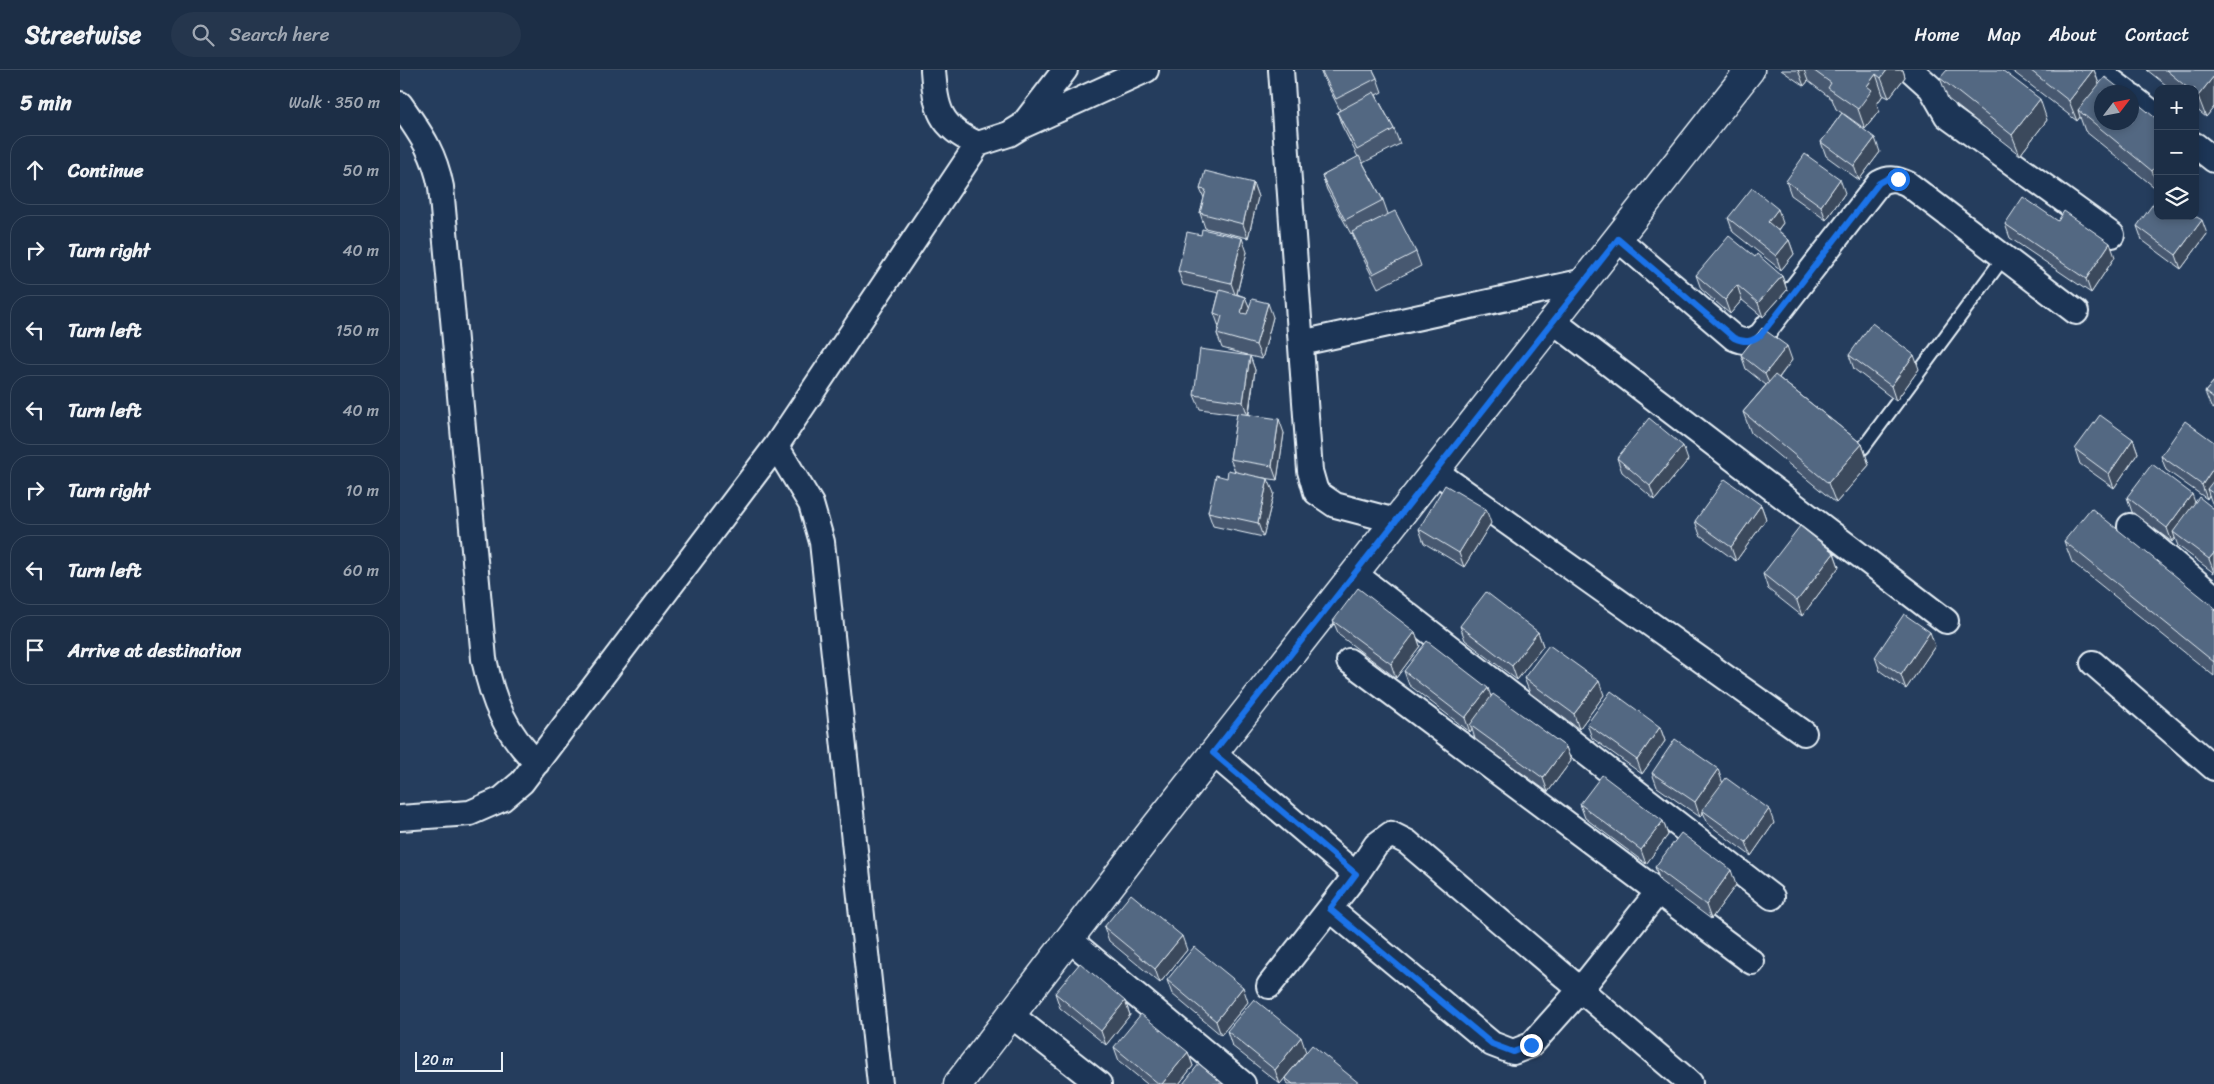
<!DOCTYPE html>
<meta charset="utf-8">
<style>
body{margin:0;font-family:Sriracha,sans-serif;background:#25364d;color:#f1f3f6}
.controls{position:absolute;right:15px;top:15px;display:grid;overflow:hidden;border-radius:10px;box-shadow:0 2px 8px #0003}
.controls button{width:45px;height:45px;display:grid;place-items:center;padding:0;border:0;border-bottom:1px solid #3a4a5f;background:#1c2e46;color:#f1f3f6;font:25px sans-serif}
.compass{position:absolute;left:1694px;top:15px;width:45px;height:45px;border-radius:50%;background:#1c2e46;box-shadow:0 2px 8px #0003;rotate:58deg}
.scale{position:absolute;left:15px;bottom:12px;width:88px;box-sizing:border-box;padding-left:5px;border:2px solid #e8f1f8;border-top:0;font-size:14px;line-height:18px;white-space:nowrap;color:#e8f1f8;-webkit-text-stroke:4px #1d3557;paint-order:stroke}
.stop{position:absolute;width:15px;height:15px;margin:-11px;border:4px solid #1a73e8;border-radius:50%;background:#fff}
.stop.end{background:#1a73e8;border-color:#fff;box-shadow:0 1px 5px #0008}
.list{margin:0;padding:0;list-style:none}
h2{display:flex;justify-content:space-between;align-items:center;height:65px;margin:0;padding:0 20px;font-size:21px}
h2 small{font-size:16px;font-weight:400;color:#a0a8b3}
.list li{display:grid;grid-template-columns:32px 1fr auto;gap:15px;align-items:center;box-sizing:border-box;height:70px;margin:0 10px 10px;padding:0 10px;border:1px solid #3a4a5f;border-radius:20px}
.list b{display:block;font-size:19px;white-space:nowrap}
.list em{font-size:16px;font-style:normal;color:#a0a8b3}
.icon{flex:none;width:28px;height:28px;fill:none;stroke:currentColor;stroke-width:2;stroke-linecap:round;stroke-linejoin:round}
.map{position:relative;flex:none;width:1814px;height:1014px;overflow:hidden}
header{display:flex;align-items:center;gap:30px;box-sizing:border-box;height:70px;padding:0 25px;background:#1c2e46;border-bottom:1px solid #3a4a5f}
header strong{font-size:24px}
nav{display:flex;gap:28px;margin-inline-start:auto;font-size:18px}
.search{width:350px;height:45px;background:#25364d;display:flex;align-items:center;gap:12px;box-sizing:border-box;padding:0 18px;border-radius:28px;color:#a0a8b3;font-size:19px}
main{display:flex}
aside{flex:1;background:#1c2e46}
.map>svg:first-child{display:block}
.lines{fill:none;stroke-linecap:round;stroke-linejoin:round}
.lane-casing{stroke:#e8f1f8;stroke-width:16}
.street-casing{stroke:#e8f1f8;stroke-width:28}
.secondary-casing{stroke:#e8f1f8;stroke-width:31}
.lane{stroke:#1d3557;stroke-width:12}
.street{stroke:#1d3557;stroke-width:24}
.secondary{stroke:#1d3557;stroke-width:28}
.wall{fill:#475970;stroke:#e8f1f8}
.shaded-wall{fill:#3a485b;stroke:#e8f1f8}
.building{fill:#536782;stroke:#e8f1f8}
.route{stroke:#1a73e8;stroke-width:6}
</style>
<header>
<strong>Streetwise</strong>
<div class="search"><svg class="icon" aria-label="search" viewBox="0 0 24 24"><circle cx="10" cy="10" r="6"/><path d="M15 15l6 6"/></svg>Search here</div>
<nav><a>Home</a><a>Map</a><a>About</a><a>Contact</a></nav>
</header>
<main>
<aside>
<h2>5 min<small>Walk · 350 m</small></h2>
<ul class="list">
<li><svg class="icon" aria-label="ahead" viewBox="0 0 24 24"><path d="M12 20V5M6 11l6-6 6 6"/></svg><div><b>Continue</b></div><em>50 m</em></li>
<li><svg class="icon" aria-label="right" viewBox="0 0 24 24"><path d="M7 20v-9h11M14 6l5 5-5 5"/></svg><div><b>Turn right</b></div><em>40 m</em></li>
<li><svg class="icon" aria-label="left" viewBox="0 0 24 24"><path d="M17 20v-9H6M10 6l-5 5 5 5"/></svg><div><b>Turn left</b></div><em>150 m</em></li>
<li><svg class="icon" aria-label="left" viewBox="0 0 24 24"><path d="M17 20v-9H6M10 6l-5 5 5 5"/></svg><div><b>Turn left</b></div><em>40 m</em></li>
<li><svg class="icon" aria-label="right" viewBox="0 0 24 24"><path d="M7 20v-9h11M14 6l5 5-5 5"/></svg><div><b>Turn right</b></div><em>10 m</em></li>
<li><svg class="icon" aria-label="left" viewBox="0 0 24 24"><path d="M17 20v-9H6M10 6l-5 5 5 5"/></svg><div><b>Turn left</b></div><em>60 m</em></li>
<li><svg class="icon" aria-label="arrive" viewBox="0 0 24 24"><path d="M6 21V4h12l-3 4 3 4H6"/></svg><div><b>Arrive at destination</b></div></li>
</ul>
</aside>
<div class="map">
<svg width="1814" height="1014" viewBox="0 0 1814 1014">
<rect width="100%" height="100%" fill="#253d5d"/>
<filter id="ink" filterUnits="userSpaceOnUse"><feTurbulence type="fractalNoise" baseFrequency=".02" numOctaves="2"/><feDisplacementMap in="SourceGraphic" scale="10" xChannelSelector="R" yChannelSelector="G"/><feConvolveMatrix kernelMatrix="1 2 1 2 8 2 1 2 1" color-interpolation-filters="sRGB"/></filter>
<g filter="url(#ink)">
<g class="lines">
<defs>
<path id="lane" d="M1463,378L1604,187"/>
<path id="street" d="M533,0C536,39 539,57 578,74L609,64L622,56L746,0
M881,0L910,401L916,422L935,435L996,451
M1511,0L1531,18L1547,46L1712,165
M1697,0L1726,22
M1732,27L1758,47
M0,34C20,63 34,81 41,117L84,589C93,632 105,662 137,693
M625,52L665,0
M1795,75L1814,90
M1218,169L1334,268C1345,273 1351,272 1361,265L1479,113C1490,107 1497,109 1508,114L1676,242
M1153,251L1546,551
M901,273L1185,211
M376,376L411,434L422,472L480,1014
M1035,401L1404,663
M1730,456L1814,527
M955,504L1372,827
M949,591L1352,892
M1693,593L1814,698
M813,683L956,805
M0,748L70,743L102,729L122,712L376,376L578,74
M930,839L1092,974L1113,982L1131,975L1180,920L1258,822
M669,869L843,1014
M869,916L956,805L976,775L991,764L1007,772L1290,1013
M611,945L699,1014"/>
<path id="secondary" d="M558,1014L745,770L1350,0"/>
</defs>
<use href="#lane" class="lane-casing"/>
<use href="#street" class="street-casing"/>
<use href="#secondary" class="secondary-casing"/>
<use href="#lane" class="lane"/>
<use href="#street" class="street"/>
<use href="#secondary" class="secondary"/>
</g>
<path class="wall" d="M920,0H973L977,8L982,22L976,25L994,59L1000,74L963,93L983,130L988,144L1016,182L1021,196L978,218L957,176L952,163L951,164L927,120L922,106L958,87L942,56L937,42L940,40L922,5Z
M1381,0H1503L1505,7L1489,28L1483,25L1477,34L1479,41L1465,59L1444,44L1480,82L1459,110L1426,86L1421,72L1442,43L1436,39L1432,29L1408,11L1404,16Z
M1611,0H1694L1699,14L1758,50V120L1685,61L1680,47L1677,51Z
M1747,0H1814V37L1806,47L1795,38V19H1771Z
M1540,8L1647,50L1620,85L1548,29Z
M1386,111L1445,123L1426,150L1391,125Z
M853,113L858,127L848,168L805,158L800,143L804,128L800,119Z
M1328,148L1383,153L1378,160L1389,170L1394,184L1381,200L1333,162Z
M1658,151L1715,187L1691,223L1610,168L1605,154Z
M1737,156L1807,164L1781,199L1742,170Z
M847,182L837,224L845,227L849,237L873,247L862,289L850,286L855,300L849,344L884,363L877,410L858,407L874,423L863,467L813,456L808,442L827,408L835,401L830,389L837,344L800,339L794,325L847,285L822,278L817,264L819,257L814,243L819,223L783,215L778,201Z
M1355,187L1382,206L1387,220L1363,247L1342,230L1330,244L1301,219L1296,205Z
M1341,285L1392,290L1379,308L1462,374L1469,395L1436,433L1351,363L1343,342L1366,315L1346,299Z
M1449,285L1519,299L1496,331L1454,299Z
M1814,311V339L1811,337L1805,322Z
M1733,369L1738,383L1714,418L1680,394L1675,379Z
M1814,372V435L1812,433L1809,425L1807,429L1766,400L1761,386Z
M1217,388L1288,390L1255,430L1222,402Z
M1727,427L1795,432L1814,439V503L1778,476L1775,468L1772,472L1732,442Z
M1361,435L1366,449L1336,491L1300,465L1295,451Z
M1091,453L1064,497L1024,473L1019,459Z
M1664,471L1814,537V606L1672,492Z
M1434,483L1439,497L1402,546L1368,519L1363,504Z
M933,551L1015,562L1020,576L996,608L939,565Z
M1060,556L1138,562L1143,576L1117,610L1065,570Z
M1535,576L1506,619L1480,601L1475,587Z
M1004,601L1091,627L1166,677L1171,691L1148,722L1075,669L1072,659L1070,662L1009,615Z
M1124,608L1204,625L1179,659L1130,623Z
M1187,654L1260,657L1265,671L1242,704L1192,668Z
M1252,703L1323,712L1374,753L1351,786L1308,754L1303,742L1300,747L1257,717Z
M1180,734L1263,751L1268,765L1246,794L1185,748Z
M1255,797L1336,815L1311,849L1260,811Z
M704,857L787,880L760,913L709,871Z
M767,910L848,932L821,965L772,924Z
M655,923L725,931L730,945L706,975L660,938Z
M827,961L906,982L880,1014L832,976Z
M714,977L788,982L793,996L779,1014H747L719,991Z
M885,1008L960,1014H888Z"/>
<path class="shaded-wall" d="M1398,0H1404L1408,11L1404,16Z
M1487,0H1503L1505,7L1489,28L1481,8Z
M1693,0H1694L1701,20L1678,40L1680,47L1677,51L1669,31Z
M1476,4L1483,25L1477,34L1479,41L1465,59L1458,39L1467,16Z
M1814,6V37L1806,47L1798,26Z
M1640,29L1647,50L1620,85L1612,65Z
M1475,68L1480,82L1459,110L1454,96Z
M1758,93V117L1752,101Z
M1440,109L1445,123L1426,150L1421,136Z
M853,113L858,127L848,168L843,154Z
M1378,139L1383,153L1373,166L1368,152Z
M1802,150L1807,164L1781,199L1776,185Z
M842,168L847,182L836,227L831,213Z
M1389,170L1394,184L1381,200L1376,186Z
M1710,173L1715,187L1691,223L1686,209Z
M1382,206L1387,220L1363,247L1358,233Z
M1337,215L1342,230L1330,244L1325,230Z
M845,227L851,241L846,257L841,243Z
M868,233L873,247L862,289L856,275Z
M1387,276L1392,290L1371,318L1365,304Z
M1514,285L1519,299L1496,331L1491,316Z
M850,286L855,300L848,346L843,332Z
M879,349L884,363L877,410L872,396Z
M1733,369L1738,383L1714,418L1709,404Z
M1462,374L1469,395L1436,433L1428,413Z
M1283,376L1288,390L1255,430L1250,416Z
M1814,397V419H1807L1809,425L1807,429L1802,415Z
M868,409L874,423L863,467L858,453Z
M1792,424L1797,438L1773,462L1775,468L1772,472L1767,458Z
M1361,435L1366,449L1336,491L1331,477Z
M1086,439L1091,453L1064,497L1059,483Z
M1434,483L1439,497L1402,546L1397,531Z
M1814,483V502L1809,489Z
M1015,562L1020,576L996,608L991,594Z
M1138,562L1143,576L1117,610L1112,596Z
M1530,562L1535,576L1506,619L1501,605Z
M1199,611L1204,625L1179,659L1174,644Z
M1088,618L1093,632L1070,655L1072,659L1070,662L1065,648Z
M1260,657L1265,671L1242,704L1237,690Z
M1166,677L1171,691L1148,722L1143,708Z
M1318,699L1323,714L1302,740L1303,742L1300,747L1295,732Z
M1369,739L1374,753L1351,786L1346,772Z
M1263,751L1268,765L1246,794L1241,780Z
M1331,800L1336,815L1311,849L1306,835Z
M782,866L787,880L760,913L755,899Z
M843,917L848,932L821,965L816,951Z
M725,931L730,945L706,975L701,961Z
M901,967L906,982L880,1014L875,1000Z
M788,982L793,996L779,1014H762Z"/>
<path class="building" d="M921,0H973L977,8L936,29Z
M1413,0H1487L1481,8L1476,4L1467,16L1472,20L1458,39L1428,18L1431,13Z
M1547,0H1602L1640,29L1612,65L1540,8Z
M1630,0H1693L1669,31Z
M1766,0H1814V6L1798,26L1795,24V19H1789Z
M1705,7L1724,22H1702V52H1732V29L1758,50V93L1752,101L1678,40Z
M974,22L994,59L957,80L937,42Z
M1442,43L1475,68L1454,96L1421,72Z
M1405,84L1440,109L1421,136L1386,111Z
M959,86L983,130L945,150L922,106Z
M805,101L853,113L843,154L800,143L806,120L800,119Z
M1352,118L1378,139L1368,152L1389,170L1376,186L1328,148Z
M1623,127L1658,151L1664,141L1710,173L1686,209L1605,154Z
M1758,127V146H1795L1802,150L1776,185L1737,156Z
M995,141L1016,182L973,204L952,162Z
M802,159L842,168L831,213L778,201L787,162L801,165Z
M1329,166L1355,187L1357,184L1382,206L1358,233L1337,215L1325,230L1296,205Z
M820,220L845,227L841,243L847,244L852,229L868,233L856,275L817,264L822,246L814,243Z
M1472,253L1514,285L1491,316L1449,285Z
M1362,258L1387,276L1365,304L1341,285Z
M800,279L850,286L843,332L794,325Z
M1375,305L1462,374L1428,413L1343,342Z
M1814,311V329L1805,322Z
M837,343L879,349L872,396L830,389Z
M1700,345L1733,369L1709,404L1675,379Z
M1249,348L1283,376L1250,416L1217,388Z
M1785,351L1814,372V397L1802,415L1761,386Z
M1752,394L1792,424L1767,458L1727,427Z
M828,400L868,409L858,453L808,442L816,405L827,408Z
M1325,409L1361,435L1331,477L1295,451Z
M1814,410V424L1807,419Z
M1045,415L1086,439L1059,483L1019,459Z
M1799,427L1814,439V483L1809,489L1773,462Z
M1691,438L1814,537V592L1664,471Z
M1400,456L1434,483L1397,531L1363,504Z
M958,518L1015,562L991,594L933,551Z
M1086,522L1138,562L1112,596L1060,556Z
M1504,544L1530,562L1501,605L1475,587Z
M1027,571L1088,618L1065,648L1004,601Z
M1149,575L1199,611L1174,644L1124,608Z
M1211,621L1260,657L1237,690L1187,654Z
M1093,624L1166,677L1143,708L1070,655Z
M1275,669L1318,699L1295,732L1252,703Z
M1202,705L1263,751L1241,780L1180,734Z
M1326,708L1369,739L1346,772L1302,740Z
M1281,763L1331,800L1306,835L1255,797Z
M731,824L782,866L755,899L704,857Z
M794,877L843,917L816,951L767,910Z
M680,893L725,931L701,961L655,923Z
M854,929L901,967L875,1000L827,961Z
M741,944L788,982L762,1014H759L714,977Z
M912,975L960,1014H893L885,1008Z
M799,994L823,1014H783Z"/>
</g>
<g class="lines" filter="url(#ink)">
<path class="route" d="M1131,975L1113,982L1092,974L930,839L956,804L813,683L1218,169L1334,268C1345,273 1351,272 1361,265L1479,113L1488,108L1498,109"/>
</g>
</svg>
<div class="controls">
<button>+</button>
<button>−</button>
<button><svg class="icon" aria-label="layers" viewBox="0 0 24 24"><path d="M12 4l9 5-9 5-9-5zM3 14l9 5 9-5"/></svg></button>
</div>
<svg class="compass" viewBox="-18 -18 36 36"><path d="M0-13l5 13h-10z" fill="#e53935"/><path d="M0 13l5-13h-10z" fill="#a0a8b3"/></svg>
<div class="scale">20 m</div>
<div class="stop" style="left:1498px;top:109px"></div>
<div class="stop end" style="left:1131px;top:975px"></div>
</div>
</main>
